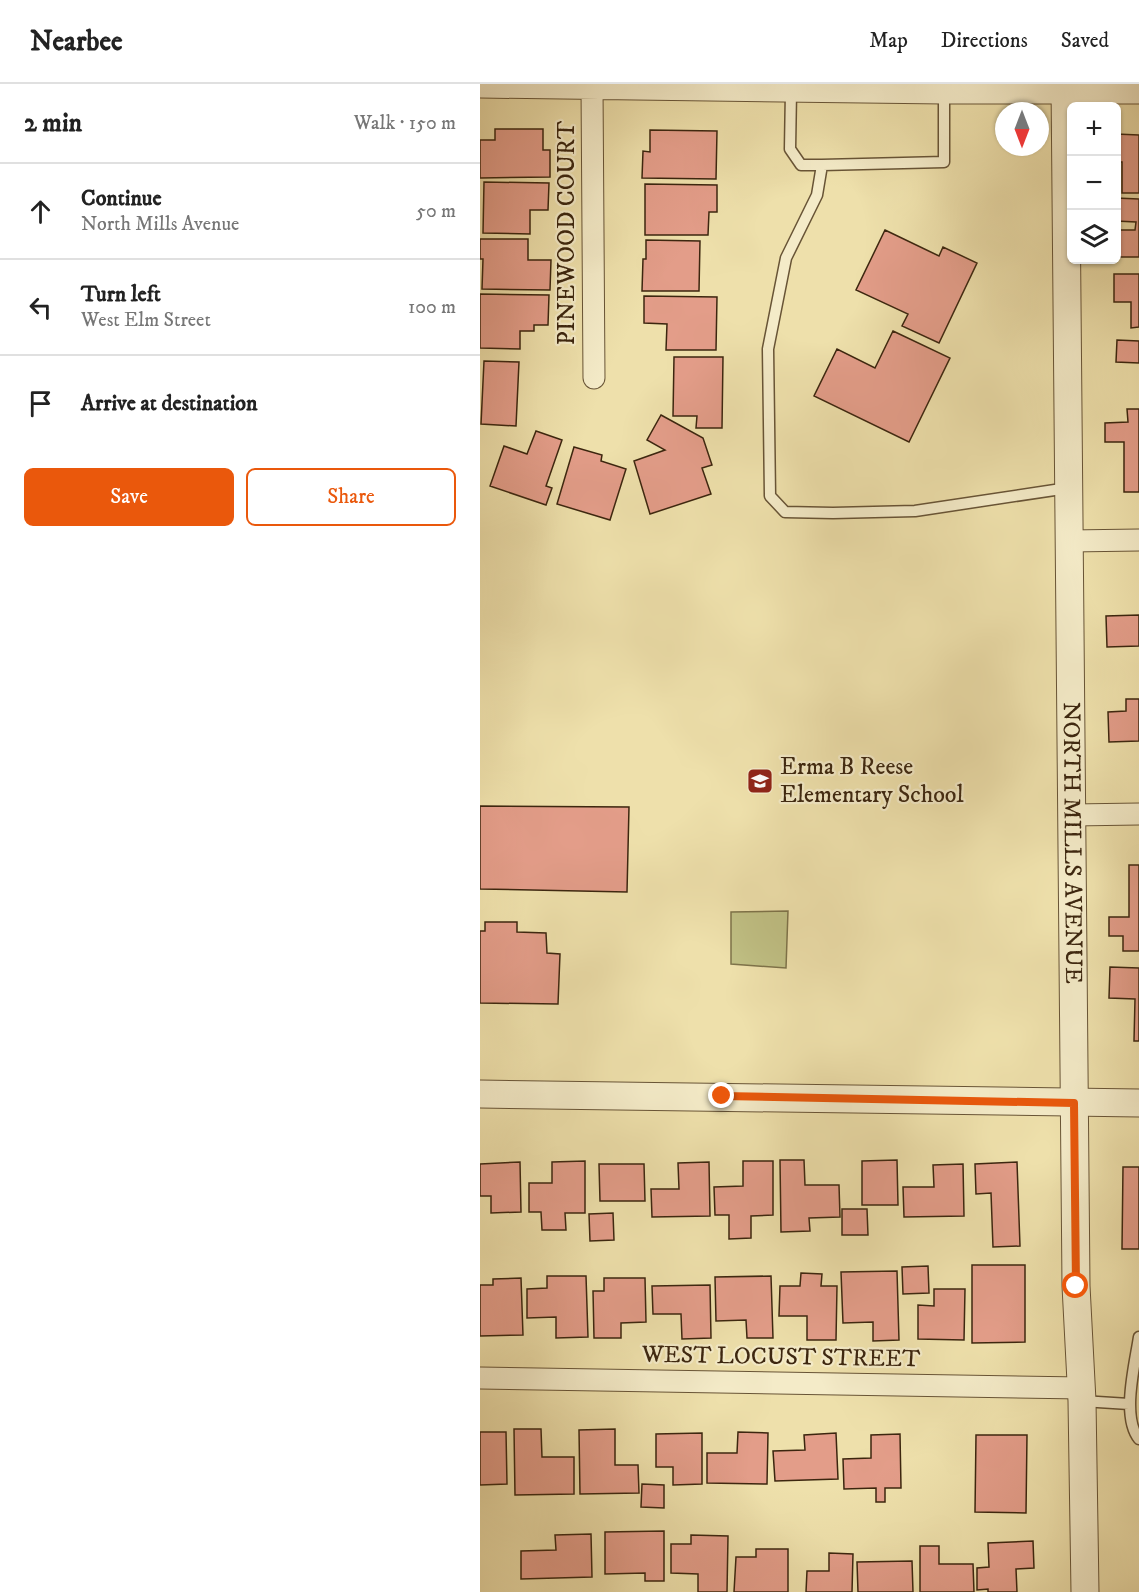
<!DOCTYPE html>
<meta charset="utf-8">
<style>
body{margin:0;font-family:"IM FELL DW Pica",serif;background:#f2f2f2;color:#222}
.controls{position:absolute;right:18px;top:18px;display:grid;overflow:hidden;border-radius:9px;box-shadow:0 2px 4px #0004}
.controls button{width:54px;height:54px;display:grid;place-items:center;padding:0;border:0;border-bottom:2px solid #e0e0e0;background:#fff;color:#222;font:30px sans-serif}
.compass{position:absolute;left:515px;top:18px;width:54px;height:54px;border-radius:50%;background:#fff;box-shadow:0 2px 4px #0004;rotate:180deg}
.stop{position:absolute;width:18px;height:18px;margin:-14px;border:4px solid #ea580c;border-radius:50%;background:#fff}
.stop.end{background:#ea580c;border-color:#fff;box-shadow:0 2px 6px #0008}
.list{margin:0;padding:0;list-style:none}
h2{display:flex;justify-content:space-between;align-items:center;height:78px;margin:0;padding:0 24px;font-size:26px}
h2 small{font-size:20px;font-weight:400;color:#767676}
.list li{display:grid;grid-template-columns:39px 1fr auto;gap:18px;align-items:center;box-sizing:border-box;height:96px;padding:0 24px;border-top:2px solid #e0e0e0}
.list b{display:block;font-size:22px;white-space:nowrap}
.list p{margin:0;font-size:20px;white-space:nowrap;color:#767676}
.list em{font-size:20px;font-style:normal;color:#767676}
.actions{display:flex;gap:12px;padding:18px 24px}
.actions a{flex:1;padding:14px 0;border:2px solid #ea580c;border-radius:9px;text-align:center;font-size:21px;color:#ea580c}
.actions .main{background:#ea580c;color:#fff}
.icon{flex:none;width:33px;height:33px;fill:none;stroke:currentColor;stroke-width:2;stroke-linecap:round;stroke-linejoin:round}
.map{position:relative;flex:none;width:659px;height:1508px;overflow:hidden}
header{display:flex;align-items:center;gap:36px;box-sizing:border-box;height:84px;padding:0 30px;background:#fff;border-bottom:2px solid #e0e0e0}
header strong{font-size:28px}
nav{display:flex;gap:33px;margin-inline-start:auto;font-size:21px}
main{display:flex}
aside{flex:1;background:#fff}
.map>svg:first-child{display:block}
.green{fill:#c0c084;stroke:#7e734a;stroke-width:1.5}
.building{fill:#e39d89;stroke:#3c260f;stroke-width:1.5}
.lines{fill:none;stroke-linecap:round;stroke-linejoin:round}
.service-casing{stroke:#685436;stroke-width:13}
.minor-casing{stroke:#685436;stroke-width:23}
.tertiary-casing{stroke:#685436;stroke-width:29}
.service{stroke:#f4ebc8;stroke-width:10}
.minor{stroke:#f4ebc8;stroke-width:21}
.tertiary{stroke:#f4ebc8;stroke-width:27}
.route{stroke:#ea580c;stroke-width:8}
.labels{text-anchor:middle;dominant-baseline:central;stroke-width:4.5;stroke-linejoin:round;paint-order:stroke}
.street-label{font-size:24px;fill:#3c260f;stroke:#f4ebc8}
.poi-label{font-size:24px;fill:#3c260f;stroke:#f4ebc8;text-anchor:start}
</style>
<header>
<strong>Nearbee</strong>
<nav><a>Map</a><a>Directions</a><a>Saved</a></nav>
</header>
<main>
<aside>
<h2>2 min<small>Walk · 150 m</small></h2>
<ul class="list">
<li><svg class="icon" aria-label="ahead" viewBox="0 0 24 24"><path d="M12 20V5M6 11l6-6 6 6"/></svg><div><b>Continue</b><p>North Mills Avenue</p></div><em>50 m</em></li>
<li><svg class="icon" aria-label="left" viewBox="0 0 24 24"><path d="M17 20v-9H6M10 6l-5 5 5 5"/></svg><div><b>Turn left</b><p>West Elm Street</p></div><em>100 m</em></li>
<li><svg class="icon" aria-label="arrive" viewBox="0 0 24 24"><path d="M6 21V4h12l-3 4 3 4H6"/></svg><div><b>Arrive at destination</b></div></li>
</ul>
<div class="actions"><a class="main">Save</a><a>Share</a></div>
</aside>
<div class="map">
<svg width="659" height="1508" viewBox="0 0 659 1508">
<rect width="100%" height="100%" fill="#eee0ab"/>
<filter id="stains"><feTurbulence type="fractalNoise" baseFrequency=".00333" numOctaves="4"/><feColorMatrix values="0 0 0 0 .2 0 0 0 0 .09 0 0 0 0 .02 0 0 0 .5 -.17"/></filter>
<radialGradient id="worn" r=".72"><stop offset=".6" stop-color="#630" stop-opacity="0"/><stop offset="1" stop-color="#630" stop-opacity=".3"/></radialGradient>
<path class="green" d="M308,827L306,884L251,880V828Z"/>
<path class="building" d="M15,45H63V66H70V93L0,94V56H15Z
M170,46L237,47L236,95L162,94L163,67L170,68Z
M636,50L659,51V109H642V78H636Z
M4,98L69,99L68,126H50V150L3,149Z
M165,100L237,101V128H229L228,151H165Z
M636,114L659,115V173H636V146H655L656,138L636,137Z
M405,146L459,172L463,163L497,179L459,259L422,242L428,230L376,206Z
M0,155H48V176H71L70,206L2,205L3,175H0Z
M166,156L220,157L219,207H162L163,175H166Z
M634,190H659V243L651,244V218H634Z
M0,210L69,211L68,241H54V247H40V265L0,264Z
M164,212L237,213L236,266H186L187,240L164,239Z
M413,247L470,274L429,358L334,312L357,265L395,284Z
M637,256L659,257V279L636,278Z
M194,273H243L242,344H216L217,332H193Z
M4,277L39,278L36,342L1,340Z
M647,325H659V408H644V358H625V339L648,338Z
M181,331L223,354L232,381L222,384L231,410L170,430L154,377L185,366L167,356Z
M56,347L82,356L66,402L72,404L66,421L10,402L24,362L47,370Z
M94,363L122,371L121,377L146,385L130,436L77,420Z
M659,531V562L627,563L626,532Z
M646,615H659V657L629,658L628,628L646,627Z
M0,722L149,723L147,808L0,805Z
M649,781H659V867H643V852H629V833H649Z
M5,838H37V848L66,849L67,869L80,870L78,920L0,919V847H5Z
M630,883L659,884V957H654L655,915L629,914Z
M300,1076H324L325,1101H359L360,1133L329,1134L330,1147L301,1148Z
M417,1076L418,1121H382V1077Z
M105,1077V1129H85L86,1146H62L61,1128H49V1099H72V1078Z
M263,1077H293V1131L271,1132V1154L249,1155V1131H235L234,1103L263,1102Z
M40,1078L41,1128L11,1129V1112H0V1080Z
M229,1078L230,1132L172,1133L171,1105H199L198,1079Z
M537,1078L540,1162L513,1163L511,1109L496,1110L495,1080Z
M119,1080H164L165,1117H120Z
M483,1080L484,1132L424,1133L423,1103H454L453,1081Z
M643,1083H659V1165H642Z
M362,1125H387L388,1151H362Z
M133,1129L134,1156L110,1157L109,1130Z
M492,1181H545V1258L492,1259Z
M448,1182L449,1209L423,1210L422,1183Z
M417,1187L419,1256L393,1257V1238L363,1239L361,1188Z
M321,1189L342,1190L341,1202H357L356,1256H327V1232H299L300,1202H320Z
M67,1192H106L108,1253L76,1254V1233L47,1234V1205L67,1204Z
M291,1192L293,1254H267L266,1236L236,1237L235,1193Z
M41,1194L43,1251L0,1252V1201H13V1195Z
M124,1194H165L166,1238L141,1239V1254H114L113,1207H124Z
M230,1201L231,1254L202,1255L201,1230H173L172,1202Z
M454,1205H485L484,1256L438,1255V1221L454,1222Z
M34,1345H61L62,1373H94V1410L35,1411Z
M135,1345V1381H158L159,1409L100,1410L99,1346Z
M0,1348H26L27,1400L0,1401Z
M258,1348L288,1349L287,1400L227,1399V1369H257Z
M222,1349V1400L193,1401V1383H176V1350Z
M356,1349L358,1395L295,1397L293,1367L325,1366L324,1351Z
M420,1350L421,1404H405V1418H396V1404L364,1405L363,1375L391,1374V1351Z
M496,1351H547L546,1429L495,1428Z
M162,1400L184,1401V1424L161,1423Z
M184,1447V1497H165V1489L125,1490V1448Z
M111,1450L112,1493L41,1495V1467L76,1466L75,1451Z
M211,1451L248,1452L247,1508H218V1490L191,1489V1460H211Z
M553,1457L554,1484L536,1485L537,1508H508V1505L497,1506V1484L509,1483L508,1459Z
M440,1462H459V1480H493L494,1508H440Z
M276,1465H308V1508H254L256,1473H276Z
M349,1469L373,1470L372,1508H326L327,1487H349Z
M432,1477L433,1508H378L377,1478Z"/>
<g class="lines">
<defs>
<path id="service" d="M311,7L310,65L321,81H342
M464,9V78L342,81L337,111L306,174L288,265L290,412L305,428L353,429L435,427L588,404
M659,1253C655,1280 641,1333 659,1355
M602,1317L649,1320"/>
<path id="minor" d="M0,3L464,9H659
M112,3L114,294
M590,457L659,456
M593,731L659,730
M0,1294L602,1304"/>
<g id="tertiary">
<path id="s1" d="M585,0L596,1202L602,1317L605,1508"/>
<path d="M0,1010L659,1019"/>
</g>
</defs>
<use href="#service" class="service-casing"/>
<use href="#minor" class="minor-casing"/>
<use href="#tertiary" class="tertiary-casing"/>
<use href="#service" class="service"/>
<use href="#minor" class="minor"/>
<use href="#tertiary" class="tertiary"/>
</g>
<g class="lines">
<path class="route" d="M242,1012L594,1019L596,1202"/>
</g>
<defs>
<symbol id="school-square" viewBox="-11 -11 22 22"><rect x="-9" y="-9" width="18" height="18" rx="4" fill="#8f2418" stroke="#f4ebc8"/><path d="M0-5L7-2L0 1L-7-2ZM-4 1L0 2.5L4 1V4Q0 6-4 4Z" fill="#fff"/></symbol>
</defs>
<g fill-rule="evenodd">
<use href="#school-square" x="265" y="682" width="30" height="30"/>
</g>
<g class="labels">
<g class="street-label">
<text transform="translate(87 149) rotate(-90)">PINEWOOD COURT</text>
<text stroke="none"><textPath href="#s1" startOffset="759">NORTH MILLS AVENUE</textPath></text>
<text transform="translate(301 1273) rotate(1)">WEST LOCUST STREET</text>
</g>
<g class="poi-label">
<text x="300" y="683">Erma B Reese<tspan x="300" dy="28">Elementary School</tspan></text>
</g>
</g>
<rect width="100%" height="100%" filter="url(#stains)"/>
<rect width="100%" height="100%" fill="url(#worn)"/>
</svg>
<div class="controls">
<button>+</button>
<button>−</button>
<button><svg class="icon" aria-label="layers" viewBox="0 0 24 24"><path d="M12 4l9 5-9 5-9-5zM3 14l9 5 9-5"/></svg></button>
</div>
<svg class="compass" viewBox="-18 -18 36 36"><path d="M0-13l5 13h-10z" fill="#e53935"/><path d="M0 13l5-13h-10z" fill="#767676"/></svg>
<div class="stop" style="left:596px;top:1202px"></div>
<div class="stop end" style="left:242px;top:1012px"></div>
</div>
</main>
